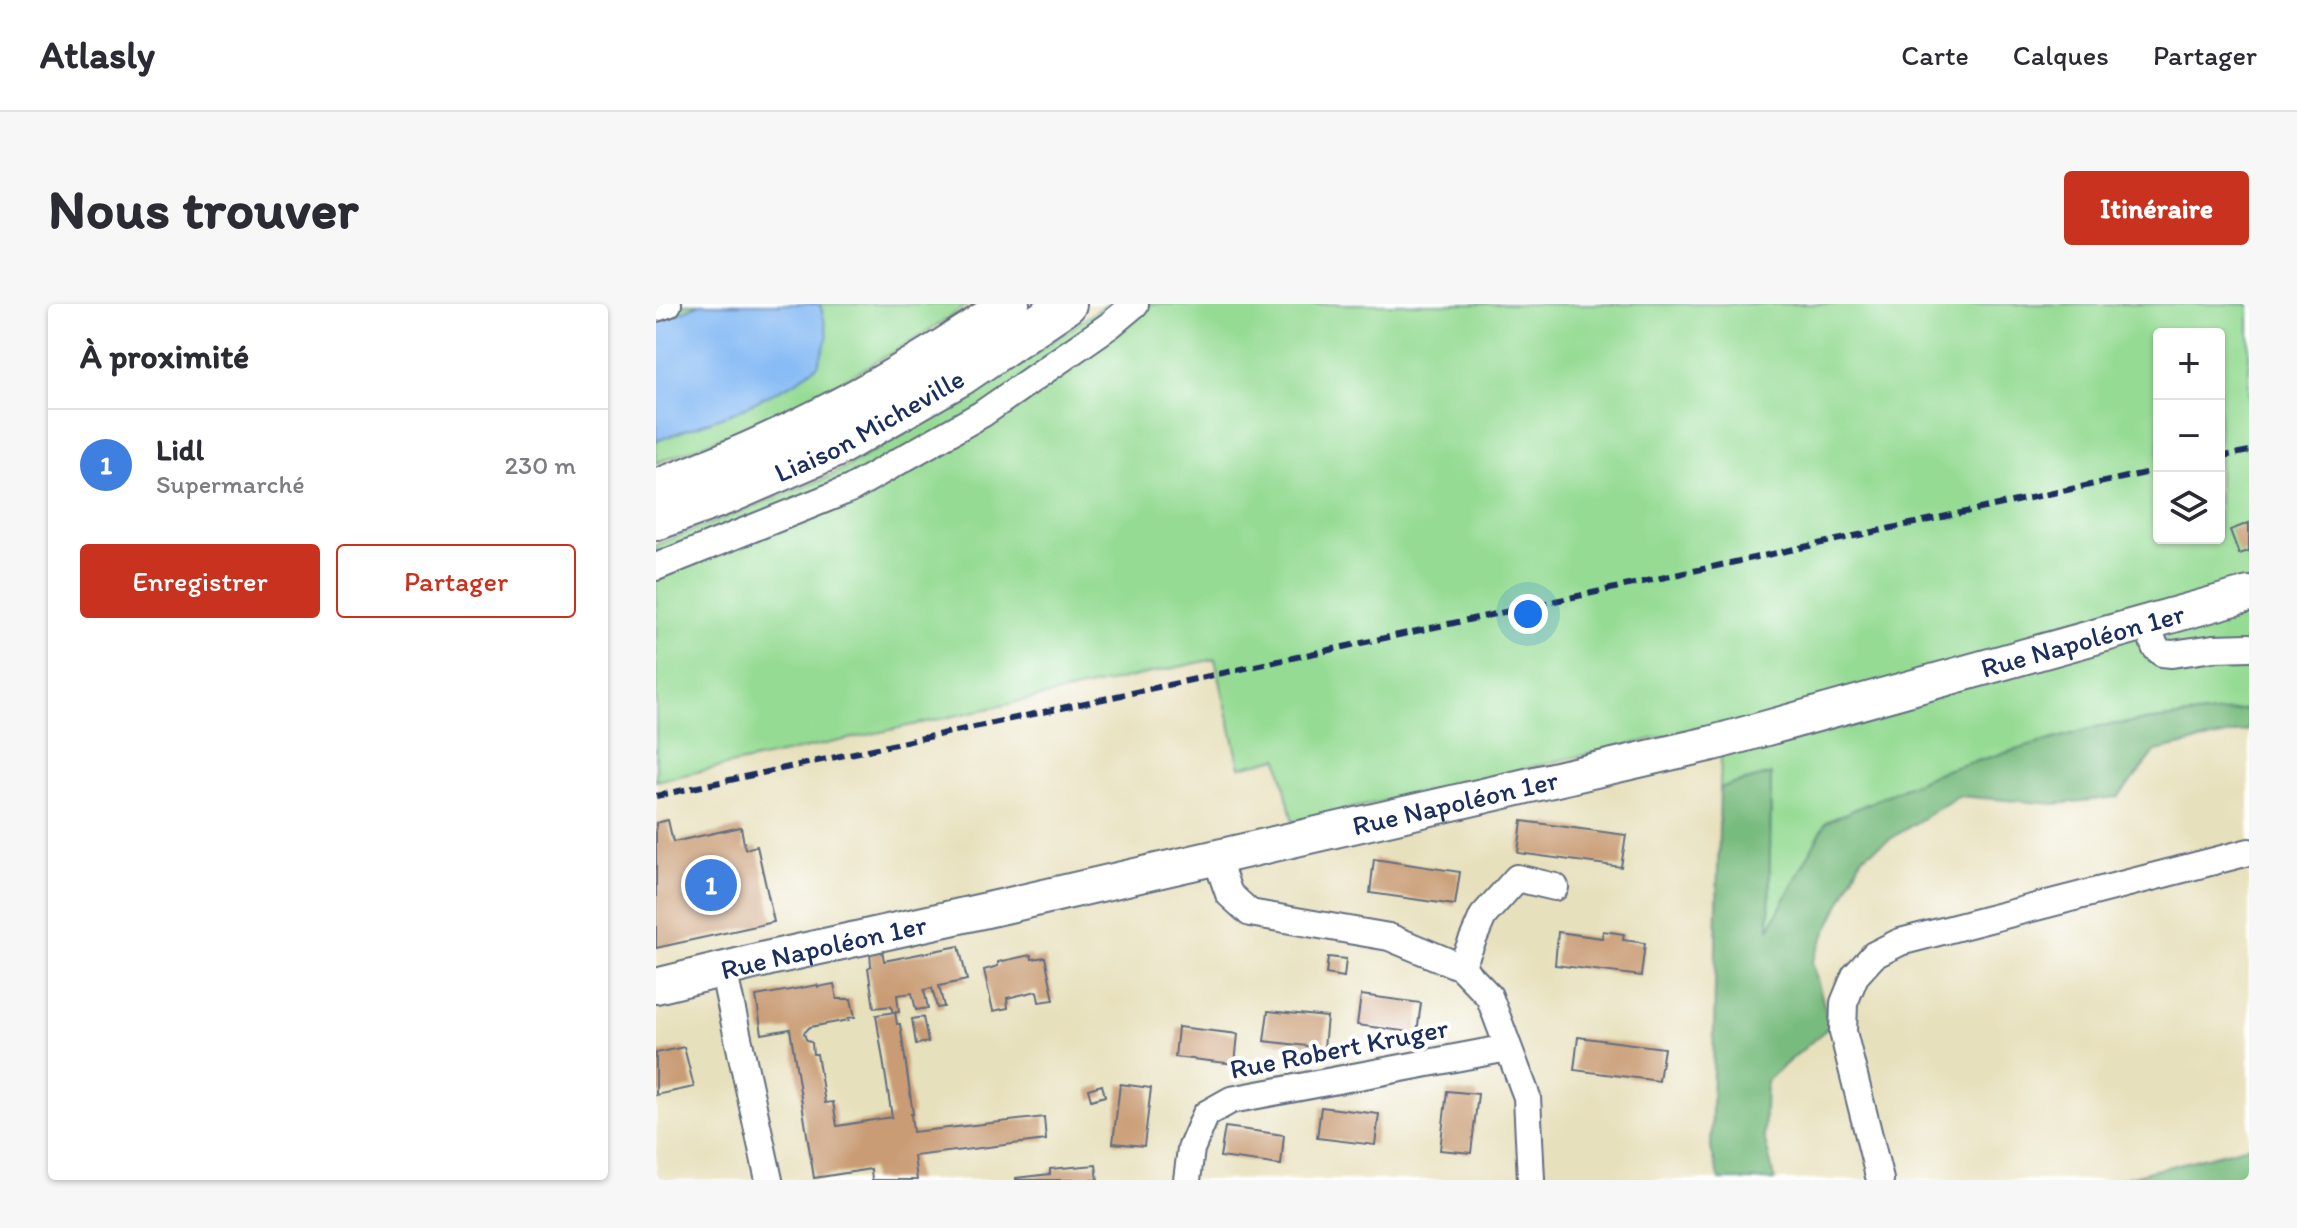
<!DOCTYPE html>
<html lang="fr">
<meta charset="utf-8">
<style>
body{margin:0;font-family:Itim,sans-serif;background:#f7f7f7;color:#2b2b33}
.controls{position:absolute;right:24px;top:24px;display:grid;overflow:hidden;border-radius:8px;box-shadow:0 2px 6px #0004}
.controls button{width:72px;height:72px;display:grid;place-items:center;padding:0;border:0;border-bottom:2px solid #e1e1e2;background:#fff;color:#2b2b33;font:40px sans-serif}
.you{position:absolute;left:872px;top:310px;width:28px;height:28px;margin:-20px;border:6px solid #fff;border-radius:50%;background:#1a73e8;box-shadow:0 0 0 12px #1a73e833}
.badge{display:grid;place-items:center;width:52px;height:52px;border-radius:50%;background:#c8321e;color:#fff;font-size:26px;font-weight:700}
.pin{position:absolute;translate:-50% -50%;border:4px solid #fff;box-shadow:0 2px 8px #0006}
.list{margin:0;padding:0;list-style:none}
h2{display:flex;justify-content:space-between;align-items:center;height:104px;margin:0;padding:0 32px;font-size:34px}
h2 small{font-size:26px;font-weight:400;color:#7c7c81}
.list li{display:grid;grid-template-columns:52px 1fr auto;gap:24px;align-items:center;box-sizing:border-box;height:112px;padding:0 32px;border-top:2px solid #e1e1e2}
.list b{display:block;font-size:30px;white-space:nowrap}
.list p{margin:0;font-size:26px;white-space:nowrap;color:#7c7c81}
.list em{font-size:26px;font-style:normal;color:#7c7c81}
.actions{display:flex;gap:16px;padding:24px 32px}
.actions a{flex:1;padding:18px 0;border:2px solid #c8321e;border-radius:8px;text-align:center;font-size:28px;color:#c8321e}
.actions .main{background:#c8321e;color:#fff}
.icon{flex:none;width:44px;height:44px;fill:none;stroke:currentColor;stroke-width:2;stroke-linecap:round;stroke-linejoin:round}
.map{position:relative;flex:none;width:1593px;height:876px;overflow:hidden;border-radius:8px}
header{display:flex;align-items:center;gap:48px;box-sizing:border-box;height:112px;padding:0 40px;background:#fff;border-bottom:2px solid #e1e1e2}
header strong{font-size:38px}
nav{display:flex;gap:44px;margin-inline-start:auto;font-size:28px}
.intro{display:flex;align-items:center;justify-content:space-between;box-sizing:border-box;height:192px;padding:0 48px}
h1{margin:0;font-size:56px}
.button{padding:20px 36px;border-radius:8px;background:#c8321e;color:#fff;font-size:28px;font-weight:700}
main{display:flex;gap:48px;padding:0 48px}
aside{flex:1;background:#fff;border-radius:8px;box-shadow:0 2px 6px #0004}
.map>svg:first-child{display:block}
.green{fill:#96db94;stroke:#588579;stroke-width:2;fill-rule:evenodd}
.forest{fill:#78bb7e;stroke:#4a756e;stroke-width:2}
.water{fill:#85baf4;stroke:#5074a9;stroke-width:2}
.building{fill:#c99c75}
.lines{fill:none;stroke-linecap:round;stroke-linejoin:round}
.minor-casing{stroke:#626d7f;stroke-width:30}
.major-casing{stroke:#626d7f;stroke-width:38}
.highway-casing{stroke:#626d7f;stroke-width:42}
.minor{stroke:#fff;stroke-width:26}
.major{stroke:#fff;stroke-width:34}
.highway{stroke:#fff;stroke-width:38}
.rail{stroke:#1b2f5e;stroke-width:6;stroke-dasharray:12 6;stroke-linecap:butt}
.labels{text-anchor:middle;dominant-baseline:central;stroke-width:8;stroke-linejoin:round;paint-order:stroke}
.street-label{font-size:28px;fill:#1b2f5e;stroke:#fff}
</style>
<header>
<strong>Atlasly</strong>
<nav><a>Carte</a><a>Calques</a><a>Partager</a></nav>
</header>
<div class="intro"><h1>Nous trouver</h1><a class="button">Itinéraire</a></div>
<main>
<aside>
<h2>À proximité<small></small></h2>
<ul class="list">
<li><span class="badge" style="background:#3f7fe0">1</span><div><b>Lidl</b><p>Supermarché</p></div><em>230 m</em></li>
</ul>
<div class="actions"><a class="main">Enregistrer</a><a>Partager</a></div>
</aside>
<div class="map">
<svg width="1593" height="876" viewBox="0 0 1593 876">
<rect width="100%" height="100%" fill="#fff"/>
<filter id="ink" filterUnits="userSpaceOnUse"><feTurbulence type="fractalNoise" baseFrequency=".0125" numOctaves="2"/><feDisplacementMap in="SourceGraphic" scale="16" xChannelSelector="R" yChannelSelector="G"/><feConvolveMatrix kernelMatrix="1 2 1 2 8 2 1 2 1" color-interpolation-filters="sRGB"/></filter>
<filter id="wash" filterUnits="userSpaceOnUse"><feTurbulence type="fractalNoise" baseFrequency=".006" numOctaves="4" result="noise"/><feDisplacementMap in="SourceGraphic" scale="32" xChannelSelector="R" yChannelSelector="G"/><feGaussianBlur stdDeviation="1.8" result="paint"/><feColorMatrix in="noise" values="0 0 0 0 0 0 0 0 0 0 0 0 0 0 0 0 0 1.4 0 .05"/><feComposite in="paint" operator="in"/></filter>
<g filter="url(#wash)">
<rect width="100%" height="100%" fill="#e7e0bc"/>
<path class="green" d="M0,0H313C216,66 110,119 0,159Z
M451,0H1593V405L1444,422L1286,467L1113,627L1115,470L1064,484L1066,419L637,518L622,454L584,463L559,355L0,477V241L172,173L321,89ZM1503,30H1563V234H1503Z"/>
<path class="forest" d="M1593,405V426L1500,447L1462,493L1400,500L1302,492L1206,553L1156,658L1174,722L1110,777L1108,833L1119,876H1064L1055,845L1064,484L1115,470L1113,625L1170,518L1286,467L1444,422Z
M1593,842V876H1460Z"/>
<path class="water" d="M44,0H162L165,3L172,32L162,61L138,79L79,108L0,137V19Z"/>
<g id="blocks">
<path class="building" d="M1593,219V247L1583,250L1574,226Z
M12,516L17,538L85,523L89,545L101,542L118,618L0,644V519Z
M866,517L970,531L965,563L862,549Z
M718,555L804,568L799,601L714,589Z
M947,627L968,630L967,636L989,639L985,672L899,661L902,628L946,634Z
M303,642L311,676L283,682L288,703L281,704L276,684L268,686L272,704L260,706L256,689L241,691L243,708L237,709L235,702L218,704L212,664L215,662L214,648L226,646L228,657Z
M375,651L376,655L389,653L398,696L383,698L381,687L351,694L352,704L337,707L328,666L342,662V658Z
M672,653L690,655L688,673L670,670Z
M178,680L181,695H195L199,713L192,714L193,716L154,723L148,729L150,735L156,739L157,750H161L169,799L177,798L181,822L236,813L220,711L239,708L241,720H244L249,754L257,810H255L257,828L388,813L390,836L258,852L261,876H216L215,865L158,874L134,725L106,730L100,692L161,681L162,683Z
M705,691L765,699L761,729L701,721Z
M612,707L671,713L668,744L608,737Z
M267,713L272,738L260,740L256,715Z
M522,723L582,730L579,760L519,753Z
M922,733L1008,744L1003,777L918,766Z
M28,743L38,783L0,791V749Z
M464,780L495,784L488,842L457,839Z
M446,781L449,792L435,796L432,785Z
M791,787L822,790L815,849L784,846Z
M665,803L723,810L719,841L661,834Z
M569,823L628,831L625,861L564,853Z
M440,861L442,876H360V874L394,870V865Z"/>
</g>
</g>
<g filter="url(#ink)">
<use href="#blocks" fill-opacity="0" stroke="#626d7f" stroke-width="2"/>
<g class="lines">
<defs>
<path id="minor" d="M0,4L12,0
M0,263L194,185L326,110L454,21L479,0
M1491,318L1499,343L1506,349L1516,350L1558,344L1593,343
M560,553L573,590L594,609L733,633L805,663L833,692L871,793L875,876
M805,663L827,612L861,574L899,583
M67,665L113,876
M531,876L535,845L550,810L575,796L852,744
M1224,876L1187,728L1188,699L1199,672L1218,651L1244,638L1593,548"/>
<g id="major">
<path id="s1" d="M0,682L114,654L349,602L1057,439L1593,290"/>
</g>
<g id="highway">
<path d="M0,185C128,138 242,78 354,0"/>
<path id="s2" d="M0,217L73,190L179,144L305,72L411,0"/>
</g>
</defs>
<use href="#minor" class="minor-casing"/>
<use href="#major" class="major-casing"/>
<use href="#highway" class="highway-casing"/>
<use href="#minor" class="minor"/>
<use href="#major" class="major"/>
<use href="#highway" class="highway"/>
<path class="rail" d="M1563,153L1593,147
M0,492L1503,166"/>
</g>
</g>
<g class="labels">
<g class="street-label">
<text stroke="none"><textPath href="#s2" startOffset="234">Liaison Micheville</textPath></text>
<text stroke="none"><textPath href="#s1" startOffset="1468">Rue Napoléon 1er</textPath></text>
<text stroke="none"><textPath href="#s1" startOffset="820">Rue Napoléon 1er</textPath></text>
<text stroke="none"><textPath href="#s1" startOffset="172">Rue Napoléon 1er</textPath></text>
<text transform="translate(683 744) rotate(-11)">Rue Robert Kruger</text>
</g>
</g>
</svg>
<div class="controls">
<button>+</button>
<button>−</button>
<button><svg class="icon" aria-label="layers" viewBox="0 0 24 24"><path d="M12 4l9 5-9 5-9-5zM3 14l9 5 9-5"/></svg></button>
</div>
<div class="you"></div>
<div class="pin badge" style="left:55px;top:581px;background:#3f7fe0">1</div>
</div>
</main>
